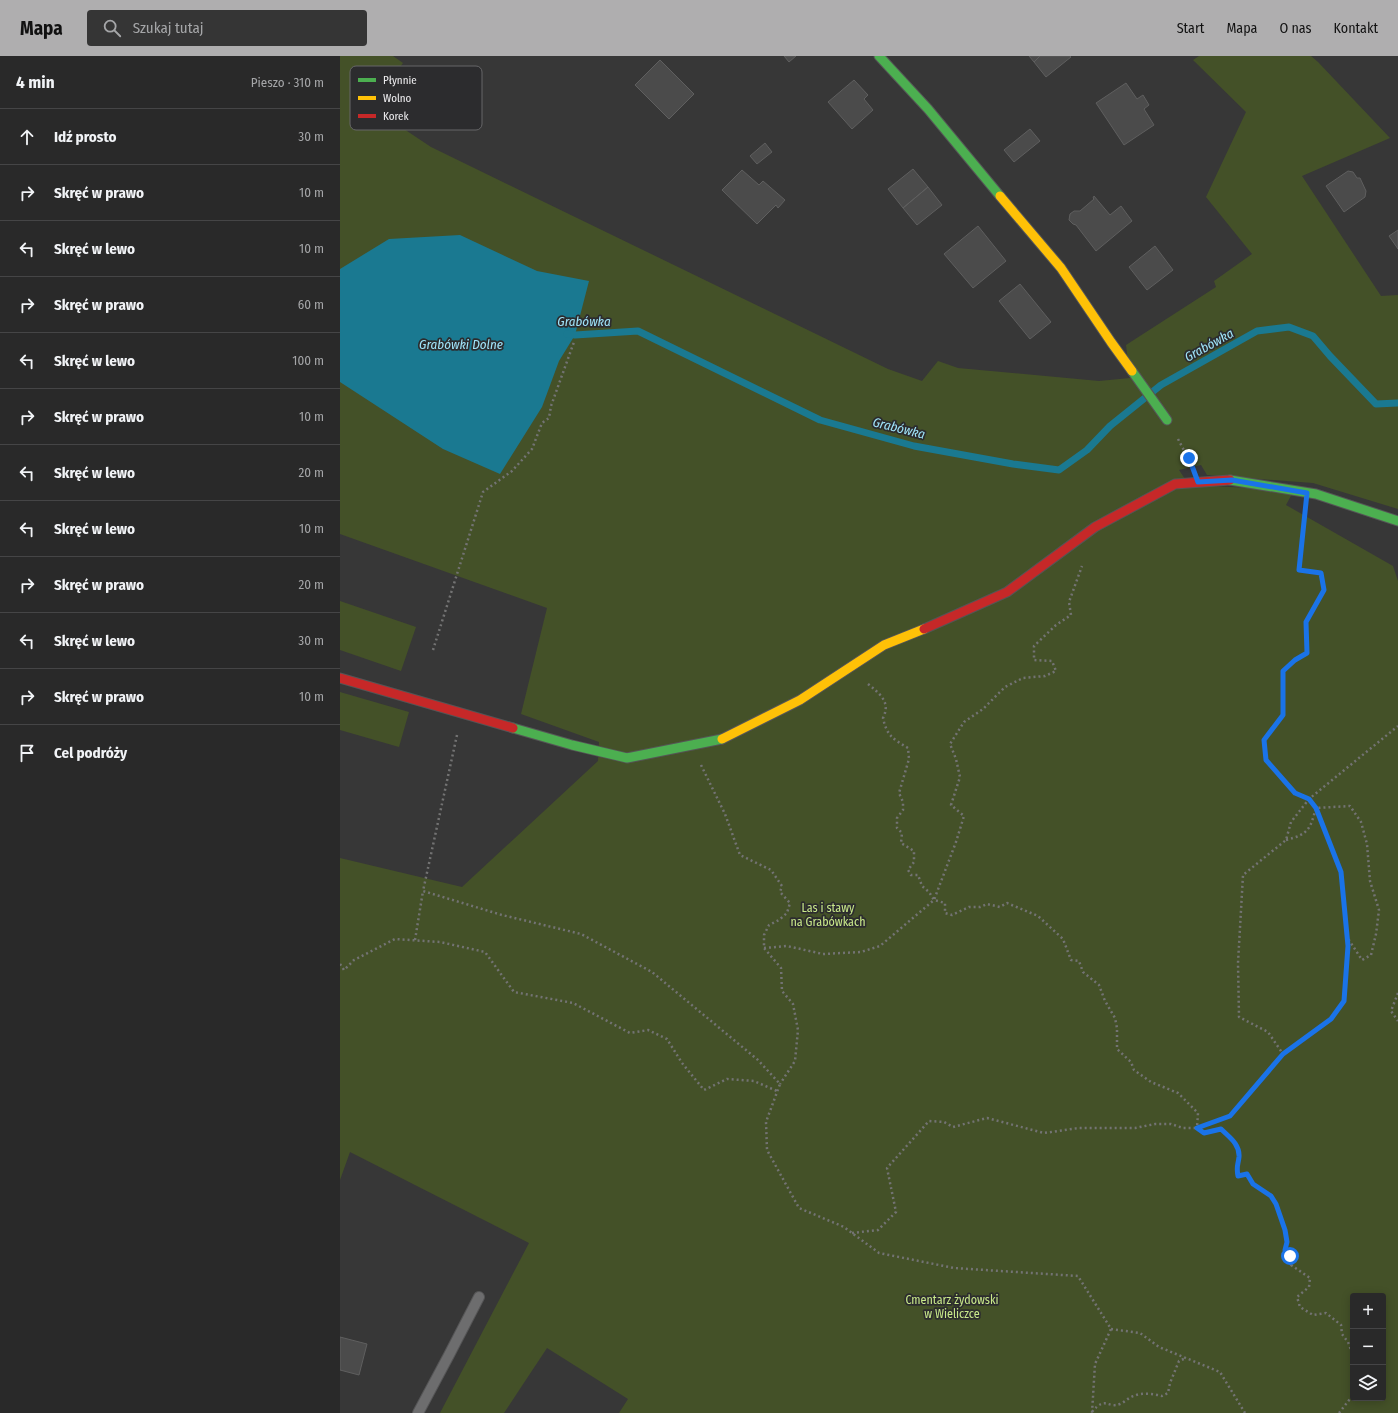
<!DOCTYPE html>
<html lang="pl">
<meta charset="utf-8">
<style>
body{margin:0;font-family:"Fira Sans Condensed",sans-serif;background:#353535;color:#f1f3f6}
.controls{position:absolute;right:12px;bottom:12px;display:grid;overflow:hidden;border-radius:4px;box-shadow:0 2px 10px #0003}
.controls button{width:36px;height:36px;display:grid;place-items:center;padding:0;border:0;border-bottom:1px solid #454546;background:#292929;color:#f1f3f6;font:20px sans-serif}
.stop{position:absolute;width:12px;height:12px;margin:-9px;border:3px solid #1a73e8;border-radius:50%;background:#fff}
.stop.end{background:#1a73e8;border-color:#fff;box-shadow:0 1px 4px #0008}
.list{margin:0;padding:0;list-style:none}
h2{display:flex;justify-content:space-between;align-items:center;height:52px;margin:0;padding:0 16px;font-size:17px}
h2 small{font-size:13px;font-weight:400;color:#a5a6a8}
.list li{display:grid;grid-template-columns:26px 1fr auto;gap:12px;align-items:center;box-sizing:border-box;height:56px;padding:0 16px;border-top:1px solid #454546}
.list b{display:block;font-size:15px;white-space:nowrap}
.list em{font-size:13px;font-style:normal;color:#a5a6a8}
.icon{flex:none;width:22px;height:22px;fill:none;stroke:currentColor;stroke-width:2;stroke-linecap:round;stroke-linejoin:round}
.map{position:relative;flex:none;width:1058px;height:1357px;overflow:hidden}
header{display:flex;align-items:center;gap:24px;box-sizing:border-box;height:56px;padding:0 20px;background:#afaeaf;color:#111}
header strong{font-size:19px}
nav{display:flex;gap:22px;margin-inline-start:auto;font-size:14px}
.search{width:280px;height:36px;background:#353535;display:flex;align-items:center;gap:10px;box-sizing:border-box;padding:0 14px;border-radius:4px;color:#a5a6a8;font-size:15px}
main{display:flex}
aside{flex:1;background:#292929}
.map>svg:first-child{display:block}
.green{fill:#445128;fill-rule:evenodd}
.water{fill:#1a7991}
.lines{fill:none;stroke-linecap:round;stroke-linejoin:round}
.stream{stroke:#1a7991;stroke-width:7}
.building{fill:#4b4b4b;stroke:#5f5f5f}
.lane-casing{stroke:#555556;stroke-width:12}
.fast-casing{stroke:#555556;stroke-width:11}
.slow-casing{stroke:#555556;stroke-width:11}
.jam-casing{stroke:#555556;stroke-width:11}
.path{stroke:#737373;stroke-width:2.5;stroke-dasharray:2 3;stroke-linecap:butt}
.lane{stroke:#6d6d6e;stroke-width:10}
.fast{stroke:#4caf50;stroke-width:9}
.slow{stroke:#ffc107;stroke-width:9}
.jam{stroke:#c62828;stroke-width:9}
.route{stroke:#1a73e8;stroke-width:5}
.labels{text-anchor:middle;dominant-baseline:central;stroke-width:3.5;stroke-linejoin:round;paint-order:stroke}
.park-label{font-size:12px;fill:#c9e98a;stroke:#2c2c2e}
.water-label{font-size:13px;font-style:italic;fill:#a0e5fb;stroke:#2c2c2e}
.key{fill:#2c2c2e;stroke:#666668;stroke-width:1}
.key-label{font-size:11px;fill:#efeef0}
</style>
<header>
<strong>Mapa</strong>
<div class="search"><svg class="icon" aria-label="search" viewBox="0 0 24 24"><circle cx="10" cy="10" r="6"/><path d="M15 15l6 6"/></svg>Szukaj tutaj</div>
<nav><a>Start</a><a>Mapa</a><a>O nas</a><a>Kontakt</a></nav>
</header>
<main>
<aside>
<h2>4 min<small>Pieszo · 310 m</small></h2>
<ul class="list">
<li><svg class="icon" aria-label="ahead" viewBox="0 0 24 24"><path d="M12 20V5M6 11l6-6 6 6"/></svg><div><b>Idź prosto</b></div><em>30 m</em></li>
<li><svg class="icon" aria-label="right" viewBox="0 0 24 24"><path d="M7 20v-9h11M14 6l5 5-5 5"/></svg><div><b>Skręć w prawo</b></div><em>10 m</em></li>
<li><svg class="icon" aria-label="left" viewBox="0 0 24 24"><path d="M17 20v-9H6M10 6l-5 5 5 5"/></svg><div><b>Skręć w lewo</b></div><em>10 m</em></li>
<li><svg class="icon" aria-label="right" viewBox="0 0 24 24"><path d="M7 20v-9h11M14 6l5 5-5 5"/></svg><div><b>Skręć w prawo</b></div><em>60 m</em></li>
<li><svg class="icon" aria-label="left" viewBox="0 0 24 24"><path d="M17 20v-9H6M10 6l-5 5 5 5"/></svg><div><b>Skręć w lewo</b></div><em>100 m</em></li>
<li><svg class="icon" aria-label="right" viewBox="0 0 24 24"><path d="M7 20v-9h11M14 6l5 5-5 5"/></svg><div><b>Skręć w prawo</b></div><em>10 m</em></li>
<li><svg class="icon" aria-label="left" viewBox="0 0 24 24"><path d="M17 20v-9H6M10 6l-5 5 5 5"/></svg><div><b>Skręć w lewo</b></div><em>20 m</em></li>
<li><svg class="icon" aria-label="left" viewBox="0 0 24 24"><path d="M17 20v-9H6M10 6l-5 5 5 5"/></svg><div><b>Skręć w lewo</b></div><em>10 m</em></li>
<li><svg class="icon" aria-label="right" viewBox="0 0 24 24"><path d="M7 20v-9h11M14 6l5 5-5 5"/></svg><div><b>Skręć w prawo</b></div><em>20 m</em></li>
<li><svg class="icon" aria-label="left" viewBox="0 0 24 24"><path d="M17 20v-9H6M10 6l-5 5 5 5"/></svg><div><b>Skręć w lewo</b></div><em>30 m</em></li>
<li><svg class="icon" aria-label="right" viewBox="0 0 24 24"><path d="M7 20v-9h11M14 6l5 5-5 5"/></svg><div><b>Skręć w prawo</b></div><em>10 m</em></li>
<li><svg class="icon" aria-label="arrive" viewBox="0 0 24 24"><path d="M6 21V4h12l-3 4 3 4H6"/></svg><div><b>Cel podróży</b></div></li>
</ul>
</aside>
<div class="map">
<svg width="1058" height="1357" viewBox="0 0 1058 1357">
<rect width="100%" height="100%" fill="#373737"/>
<path class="green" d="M0,0H53L63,7L31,51L91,91L548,313L582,325L598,305L618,312L759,325L790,322L786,289L876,231L874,225L912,198L866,141L906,56L853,4L859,0H971L978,6L1050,82L962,120L1041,240L1058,239V453L973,427L867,419L861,409L839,414L849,429L954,434L946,449L1053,510L1058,525V1357H279L288,1343L207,1292L164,1357H100L189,1187L10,1096L0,1124V802L122,831L258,705L259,686L181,658L207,552L0,478ZM1013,1240H1043V1342H1013Z
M0,545L76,571L61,615L0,594Z
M0,636L69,656L59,691L0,674Z"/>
<path class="water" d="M120,179L197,215L249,225L235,279L219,305L202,351L160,418L103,393L0,326V213L49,183Z"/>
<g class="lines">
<path class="stream" d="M227,278L235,279L298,275L480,364L574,390L673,408L719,414L747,394L770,370L821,329L917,275L949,271L973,280L990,300L1036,348L1058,347"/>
</g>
<path class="building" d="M444,0H456L449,6Z
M689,0H700L694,6Z
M700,0H730L731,1L706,21L694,6Z
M320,4L354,38L329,63L295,29Z
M514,24L528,39L524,43L533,54L512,73L488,46Z
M786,27L797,43L803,39L809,49L804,53L814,69L784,89L756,47Z
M690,73L700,85L674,106L664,94Z
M425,87L432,96L417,108L410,100Z
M573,113L588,131L563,152L548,133Z
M402,114L419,129L423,125L445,144L438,152L436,149L417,168L382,134Z
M1008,115L1013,116L1017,122H1020L1026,135L1025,141L1004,156L986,130Z
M588,131L602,149L577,169L563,152Z
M754,140L770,159L781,150L792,165L756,195L736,169L733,168L729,164L730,158L734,155H740L754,143L753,142Z
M638,170L666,205L633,232L604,198Z
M1058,174V193L1049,180Z
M815,190L833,214L807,234L789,211Z
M680,228L711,266L690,283L659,245Z
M0,1281L27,1288L19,1319L0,1314Z"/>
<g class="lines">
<defs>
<path id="lane" d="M78,1357L109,1299L139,1241"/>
<path id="fast" d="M539,0L588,53L660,140
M792,315L827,364
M890,424L976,438L1058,465
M173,672L232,689L287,702L382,683"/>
<path id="slow" d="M660,140L721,212L771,286L792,315
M382,683L460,644L544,589L584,573"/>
<path id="jam" d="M584,573L667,536L755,471L835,428L890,424
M0,622L173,672"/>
</defs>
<use href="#lane" class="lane-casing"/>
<use href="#fast" class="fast-casing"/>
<use href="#slow" class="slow-casing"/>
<use href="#jam" class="jam-casing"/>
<path class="path" d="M838,383L849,404
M93,594L143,436L172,415L192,393L202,367L209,362L211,350L234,286
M528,628C540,638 551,646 543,662C547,680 553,683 568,692L569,703L559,737L563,746V754L557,762V772L562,777L561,787L574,795V806L568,814L571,819H578L582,830L589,836L594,844L605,847V857L612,859L629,851H640L647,848L660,851L667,847L698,860L723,883L731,904L739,905L743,916L759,929L765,945L775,962L777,972V993L791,1006L794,1014L811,1026L838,1037L858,1057L857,1072L890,1060L943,998L928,976L899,961L898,907L903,819L946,784L951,766L969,743L1058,670
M117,679L83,835L162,859L241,878L312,916L418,1004L440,1028L426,1066L427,1094L459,1152L504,1171L539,1197L614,1212L738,1220L771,1273L755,1308L752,1357
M361,709L385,758L400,799L431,814L442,830L440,836L450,847L447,857L439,864L429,869L424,879V892L441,912L442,935L453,948L458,974L455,1005L440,1028
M946,784C969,778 970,773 976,752L1010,750L1021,766L1027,788L1030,825L1039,854L1036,878L1031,899L1022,904L1007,881
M75,884L83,835
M424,892L447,890L483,898L521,896L540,890L594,844L616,786L624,760L611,749L620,721L616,703L610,688L624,666L643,653L665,631L683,622L705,620L716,615L712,605L694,604V590L716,569L731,559L729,546L742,510
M0,908L4,914L14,904L55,883L100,886L145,896L174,936L233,947L290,977L308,974L327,983L342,1007L364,1034L387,1023L414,1025L437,1035
M1058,937L1051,955L1058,965
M943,998L991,963L1004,945L1008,890L1001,816L976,752L969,743L955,737L926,704L924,684L943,659V615L955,604L967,597L966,566L984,534L981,517L959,514L965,460
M512,1177L538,1174L556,1156L547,1112L589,1065L604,1066L613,1071L647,1062L704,1077L739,1072H795L815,1068H831L843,1072H857L864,1077L881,1073C889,1081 900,1088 899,1101C898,1110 896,1110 898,1120L907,1118L913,1128L931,1140L936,1148L945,1174L947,1186L945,1194L950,1200L951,1209L970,1222L969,1231L957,1241L960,1251L973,1259L986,1257L1001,1269L1002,1278L1008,1286L1013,1299
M771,1273L800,1277L819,1291L880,1316L905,1357
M752,1356C766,1339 767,1353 780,1348C785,1346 789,1341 794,1340C802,1336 814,1338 822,1340L828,1337L830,1327L839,1305L846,1302
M999,1357L1013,1339"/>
<use href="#lane" class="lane"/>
<use href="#fast" class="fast"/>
<use href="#slow" class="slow"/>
<use href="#jam" class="jam"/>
</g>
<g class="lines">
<path class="route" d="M849,402L858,426L892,424L967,437L959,514L981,517L984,534L966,566L967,597L955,604L943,615V659L924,684L926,704L955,737L969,743L976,752L1001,816L1008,890L1004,945L991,963L943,998L890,1060L857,1072L864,1077L881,1073C889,1081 900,1088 899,1101C898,1110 896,1110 898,1120L907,1118L913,1128L931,1140L936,1148L945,1174L947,1186L945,1194L950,1200"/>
</g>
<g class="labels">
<g class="park-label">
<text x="488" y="852">Las i stawy<tspan x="488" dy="14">na Grabówkach</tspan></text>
<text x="612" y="1244">Cmentarz żydowski<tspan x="612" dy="14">w Wieliczce</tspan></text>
</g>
<g class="water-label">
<text x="244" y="265">Grabówka</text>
<text x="121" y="288">Grabówki Dolne</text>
<text transform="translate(869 289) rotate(-29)">Grabówka</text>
<text transform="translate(559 372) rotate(14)">Grabówka</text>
</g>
</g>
<rect x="10" y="10" width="132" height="64" rx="6" class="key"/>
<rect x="18" y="22" width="18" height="4" fill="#4caf50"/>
<rect x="18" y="40" width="18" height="4" fill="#ffc107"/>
<rect x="18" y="58" width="18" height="4" fill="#c62828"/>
<g class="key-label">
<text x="43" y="28">Płynnie</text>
<text x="43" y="46">Wolno</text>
<text x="43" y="64">Korek</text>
</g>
</svg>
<div class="controls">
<button>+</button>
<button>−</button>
<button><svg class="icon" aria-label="layers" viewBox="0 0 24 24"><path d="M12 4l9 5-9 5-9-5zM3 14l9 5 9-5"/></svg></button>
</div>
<div class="stop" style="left:950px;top:1200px"></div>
<div class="stop end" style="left:849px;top:402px"></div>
</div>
</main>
